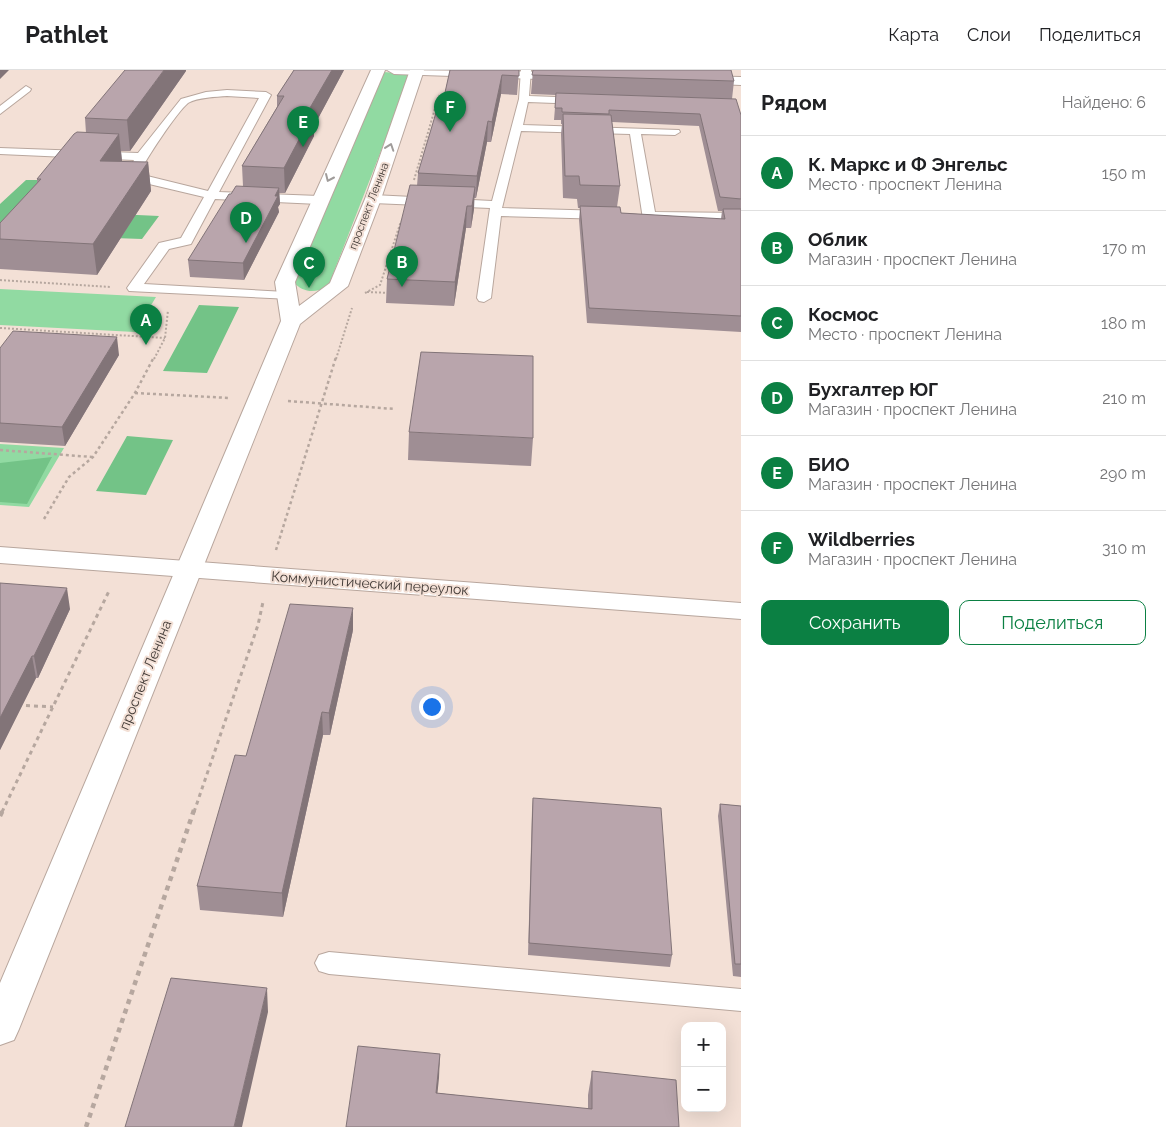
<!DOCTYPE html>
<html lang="ru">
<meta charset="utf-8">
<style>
body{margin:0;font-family:Raleway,sans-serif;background:#f2f2f2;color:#202124}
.controls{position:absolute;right:15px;bottom:15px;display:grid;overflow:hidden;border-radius:10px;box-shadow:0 5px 20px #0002}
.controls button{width:45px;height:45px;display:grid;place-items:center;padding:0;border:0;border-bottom:1px solid #e0e0e0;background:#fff;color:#202124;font:25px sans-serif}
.you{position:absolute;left:431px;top:636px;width:18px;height:18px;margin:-12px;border:4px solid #fff;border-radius:50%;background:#1a73e8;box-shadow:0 0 0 8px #1a73e833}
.badge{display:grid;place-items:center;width:32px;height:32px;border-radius:50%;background:#0b8043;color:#fff;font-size:16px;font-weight:700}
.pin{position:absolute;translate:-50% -41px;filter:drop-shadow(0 1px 2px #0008)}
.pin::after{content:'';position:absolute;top:26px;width:18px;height:15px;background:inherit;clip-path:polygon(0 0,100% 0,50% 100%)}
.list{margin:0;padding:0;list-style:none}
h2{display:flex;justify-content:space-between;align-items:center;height:65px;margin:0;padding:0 20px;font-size:21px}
h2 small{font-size:16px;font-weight:400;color:#757577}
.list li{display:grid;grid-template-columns:32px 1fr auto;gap:15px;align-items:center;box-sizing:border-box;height:75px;padding:0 20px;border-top:1px solid #e0e0e0}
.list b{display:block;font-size:19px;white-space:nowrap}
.list p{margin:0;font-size:16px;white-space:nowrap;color:#757577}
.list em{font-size:16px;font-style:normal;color:#757577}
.actions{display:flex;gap:10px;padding:15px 20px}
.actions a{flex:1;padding:11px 0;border:1px solid #0b8043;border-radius:10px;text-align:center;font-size:18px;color:#0b8043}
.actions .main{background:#0b8043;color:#fff}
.map{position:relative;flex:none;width:741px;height:1057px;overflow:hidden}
header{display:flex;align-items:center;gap:30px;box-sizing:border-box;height:70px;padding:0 25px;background:#fff;border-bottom:1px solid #e0e0e0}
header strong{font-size:24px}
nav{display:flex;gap:28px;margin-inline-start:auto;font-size:18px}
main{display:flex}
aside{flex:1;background:#fff}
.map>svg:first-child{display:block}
.green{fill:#91daa2}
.forest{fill:#73c387}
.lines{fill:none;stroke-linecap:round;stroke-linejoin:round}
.lane-casing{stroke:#b8a69d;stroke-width:2}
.street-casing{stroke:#b8a69d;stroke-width:2}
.secondary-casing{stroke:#b8a69d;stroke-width:2}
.path-far3{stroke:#b6a79f;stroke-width:2;stroke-dasharray:2 2;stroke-linecap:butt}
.path-far2{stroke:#b6a79f;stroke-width:2.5;stroke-dasharray:3 3;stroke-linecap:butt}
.path-far1{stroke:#b6a79f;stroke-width:3;stroke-dasharray:4 4;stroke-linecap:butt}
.path{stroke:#b6a79f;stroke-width:4.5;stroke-dasharray:5 5;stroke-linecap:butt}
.lane{fill:#fff;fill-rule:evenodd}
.street{fill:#fff;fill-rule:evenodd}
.secondary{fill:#fff;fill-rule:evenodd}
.wall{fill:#9f8e94;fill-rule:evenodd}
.shaded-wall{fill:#827478}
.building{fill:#b9a5ac;stroke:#827478}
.oneway{stroke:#a09c9a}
.labels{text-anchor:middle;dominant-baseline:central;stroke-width:4;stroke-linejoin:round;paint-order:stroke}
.far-street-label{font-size:11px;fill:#403935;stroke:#f3e0d6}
.street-label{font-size:14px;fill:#403935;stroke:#f3e0d6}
</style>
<header>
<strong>Pathlet</strong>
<nav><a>Карта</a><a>Слои</a><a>Поделиться</a></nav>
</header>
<main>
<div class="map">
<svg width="741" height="1057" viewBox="0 0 741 1057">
<rect width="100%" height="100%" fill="#f3e0d6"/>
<path class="green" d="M383,2L411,4L328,217C314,223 304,223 293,212Z
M0,219L156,227L135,262L0,255Z
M0,374L64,378L29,437L0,435Z"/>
<path class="forest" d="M26,110H54L30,140L159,146L142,169L0,164V134Z
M199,235L239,237L207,303L163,301Z
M127,366L173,370L146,425L96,421Z
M52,387L27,434L0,432V393Z"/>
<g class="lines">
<defs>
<path id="lane" d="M521,0H531L529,26L582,28L587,31L582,34L528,32L523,55L679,60L680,62L675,65L641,64L655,142L741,143V151L643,149L630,64L521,61L502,138L606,141L612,145L606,149L501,146L491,228L484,232L479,231L477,228L490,138L373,133L367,129L373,125L492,131L519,29Z
M26,16L31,19L30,21L0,44V36Z
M227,20L266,22L271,25L219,122L319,126L325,130L319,134L215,129L191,174L169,179L144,214L286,222L293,226L291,229L129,221L127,218L159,173L181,168L204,127L128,109L126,106L134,90L0,84V78L138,83L181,29L206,22ZM227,26L259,28L208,121L139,104C145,90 177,42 188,33C198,27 216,27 227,26Z
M329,882L741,919V941L329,904L319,901L315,893L319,885Z"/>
<path id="street" d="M387,0L570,2L577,6L570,10L394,4Z
M698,6L741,7V15L693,13L691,10Z
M0,477L741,533V549L0,493Z"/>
<path id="secondary" d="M371,0H385L295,212L299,236L330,213L365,129L410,0H424L381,129L348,216L300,254L19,959L14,970L0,975V913L281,251L275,212Z"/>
</defs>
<use href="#lane" class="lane-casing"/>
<use href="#street" class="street-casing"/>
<use href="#secondary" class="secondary-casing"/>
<path class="path-far3" d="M414,110L439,25
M0,210L110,217
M367,222L390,223
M365,223L380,215L401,151
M0,258L165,268
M154,289L165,268L168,240
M336,289L352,238"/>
<path class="path-far2" d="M135,323L230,328
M288,331L395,339
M0,380L92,387
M44,449L69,407L93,387L135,323L154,287
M276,480L336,287"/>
<path class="path-far1" d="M18,635L53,637
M2,742L110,519
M194,742L258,555L263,532"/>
<path class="path" d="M0,746L3,740
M86,1057L194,740"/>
<use href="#lane" class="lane"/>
<use href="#street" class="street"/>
<use href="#secondary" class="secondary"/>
</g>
<path class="wall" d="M294,0H344L314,56V66L285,123H279L280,134L278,137L279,142L244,210L190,207L188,190L231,124L243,116L242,96L277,37V26Z
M450,0H519L517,25L501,24L491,72H487L476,128H474V139L471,158H466L454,236L386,233L387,209L417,116L418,103L442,36Z
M533,0L734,11L732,29L741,45V262L587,253L579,150L580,138H578L577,129L563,128L561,64L562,54H561V50H554L556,25L531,24ZM612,52L699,56L718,141H722L721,149L621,143L617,137L620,116Z
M186,1L130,81H121L122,92H148L151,121L97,205L0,199V153L37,113V109L86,63L85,48Z
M0,278L119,285L65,376L0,372Z
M409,362L533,368L531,396L408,390Z
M0,513L70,539L38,608H36L0,680Z
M353,560L330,665H323L283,847L200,840L197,816Z
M533,728L672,885L670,897L528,885L532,740Z
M720,734L741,736V907L733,906L718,746Z
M440,984L437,1023L588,1039V1025L592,1001L679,1057H346Z"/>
<path class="shaded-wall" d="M0,0H9L0,9Z
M164,0H186V1L130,81L127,50Z
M332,0H344L314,56V66L285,123L284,98L307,43Z
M502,5L501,24L491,72L492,52Z
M488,51L487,72L476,128L477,106Z
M119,64L122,91H100Z
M148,92L151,121L97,205L93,174Z
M475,117L474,139L471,158L472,136Z
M279,118L280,134L278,137L279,142L244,210L243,193Z
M467,136L466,158L454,236L455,212Z
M117,267L119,285L65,376L62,357Z
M67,518L70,539L38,608L34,586Z
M353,538V560L330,665L329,643Z
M32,586L36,608L0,680V648Z
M322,642L323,665L283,847L282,823Z
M267,918L268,942L242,1057H234Z
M440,984L439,1008L435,1047L436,1023Z"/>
<path class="building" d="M125,0H164L127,50L85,48Z
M294,0H332L307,43H313L284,98L242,96L284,26H277Z
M450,0H519V6L502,5L492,52L488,51L477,106L418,103L438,36H442Z
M533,0H731L734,11L532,5Z
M556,23L736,29L741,45V129L720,127L700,44L609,40V44L562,42V38H555Z
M563,44L611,45L620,116L580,115L579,106H565Z
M77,62L119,64L100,91L148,92L93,174L0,169V153L41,109H37L74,64Z
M410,115L475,117L472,136H467L455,212L387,209Z
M236,116L279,118L275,126H278L243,193L188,190L229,124H231Z
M580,136L620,137L621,143L725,149L723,139H741V246L589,238Z
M13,261L117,267L62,357L0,353V278Z
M421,282L533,286V368L409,362Z
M0,513L67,518L34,586H32L0,648Z
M290,534L353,538L329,643L322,642L282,823L197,816L235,685L246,686Z
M533,728L661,738L672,885L529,873Z
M720,734L741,736V894H735Z
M171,908L267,918L234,1057H125Z
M358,976L440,984L436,1023L592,1039V1001L676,1010L679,1057H346Z"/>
<defs><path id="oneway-chevron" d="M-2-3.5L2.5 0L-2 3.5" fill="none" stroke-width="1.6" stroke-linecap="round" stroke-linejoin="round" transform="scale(1.25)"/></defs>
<g class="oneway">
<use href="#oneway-chevron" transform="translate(390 77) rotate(-71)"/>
<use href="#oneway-chevron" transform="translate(329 108) rotate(114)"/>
</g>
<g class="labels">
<g class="far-street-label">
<text transform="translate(369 136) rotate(-69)">проспект Ленина</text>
</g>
<g class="street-label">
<text transform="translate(370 513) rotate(4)">Коммунистический переулок</text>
<text transform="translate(145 605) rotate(-68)">проспект Ленина</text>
</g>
</g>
</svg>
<div class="controls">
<button>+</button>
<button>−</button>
</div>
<div class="you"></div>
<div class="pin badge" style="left:146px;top:275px">A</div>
<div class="pin badge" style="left:402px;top:217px">B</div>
<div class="pin badge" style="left:309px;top:218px">C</div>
<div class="pin badge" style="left:246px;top:173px">D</div>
<div class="pin badge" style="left:303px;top:77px">E</div>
<div class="pin badge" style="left:450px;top:62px">F</div>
</div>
<aside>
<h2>Рядом<small>Найдено: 6</small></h2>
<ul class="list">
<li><span class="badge">A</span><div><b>К. Маркс и Ф Энгельс</b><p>Место · проспект Ленина</p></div><em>150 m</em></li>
<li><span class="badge">B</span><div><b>Облик</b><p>Магазин · проспект Ленина</p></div><em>170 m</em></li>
<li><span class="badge">C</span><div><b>Космос</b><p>Место · проспект Ленина</p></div><em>180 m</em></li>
<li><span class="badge">D</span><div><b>Бухгалтер ЮГ</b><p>Магазин · проспект Ленина</p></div><em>210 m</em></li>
<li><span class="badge">E</span><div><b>БИО</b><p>Магазин · проспект Ленина</p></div><em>290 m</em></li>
<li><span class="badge">F</span><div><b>Wildberries</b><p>Магазин · проспект Ленина</p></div><em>310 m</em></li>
</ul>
<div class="actions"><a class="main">Сохранить</a><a>Поделиться</a></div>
</aside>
</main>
